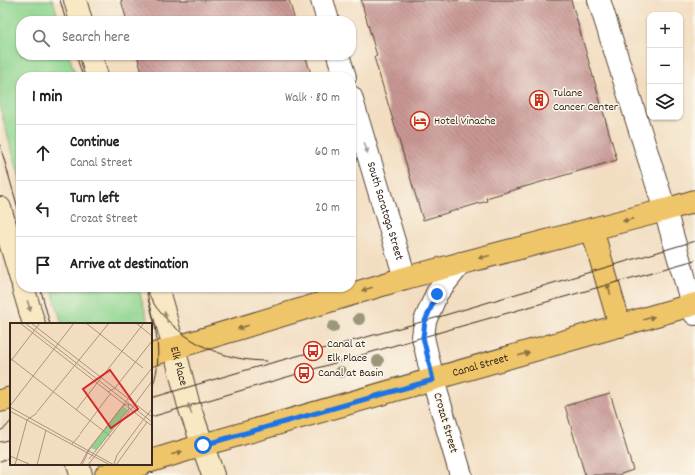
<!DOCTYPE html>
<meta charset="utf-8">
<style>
body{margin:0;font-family:Dekko,sans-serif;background:#f2f2f2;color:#202124}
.controls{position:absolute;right:12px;top:12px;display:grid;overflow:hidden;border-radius:8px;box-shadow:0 1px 3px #0004}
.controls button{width:36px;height:36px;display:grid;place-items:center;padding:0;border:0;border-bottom:1px solid #e0e0e0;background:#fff;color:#202124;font:20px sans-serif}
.stop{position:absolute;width:12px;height:12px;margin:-9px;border:3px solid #1a73e8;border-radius:50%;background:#fff}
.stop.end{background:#1a73e8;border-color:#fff;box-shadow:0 1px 4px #0008}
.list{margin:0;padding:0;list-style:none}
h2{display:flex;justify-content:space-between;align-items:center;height:52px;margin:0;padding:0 16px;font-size:17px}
h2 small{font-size:13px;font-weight:400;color:#757577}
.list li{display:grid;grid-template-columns:26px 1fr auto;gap:12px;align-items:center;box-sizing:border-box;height:56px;padding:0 16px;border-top:1px solid #e0e0e0}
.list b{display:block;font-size:15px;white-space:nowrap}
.list p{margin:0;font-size:13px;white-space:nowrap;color:#757577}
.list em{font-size:13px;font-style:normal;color:#757577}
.icon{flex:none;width:22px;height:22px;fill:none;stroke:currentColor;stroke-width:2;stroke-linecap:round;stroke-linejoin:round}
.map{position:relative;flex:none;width:695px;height:475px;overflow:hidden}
.search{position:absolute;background:#fff;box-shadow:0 1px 3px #0004;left:16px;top:16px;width:340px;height:44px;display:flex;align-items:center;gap:10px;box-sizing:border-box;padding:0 14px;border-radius:16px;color:#757577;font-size:15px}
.panel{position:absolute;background:#fff;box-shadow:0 1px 3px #0004;left:16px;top:72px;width:340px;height:220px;border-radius:16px}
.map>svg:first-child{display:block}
.grass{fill:#8ed48e;stroke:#647f56}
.building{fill:url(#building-back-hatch)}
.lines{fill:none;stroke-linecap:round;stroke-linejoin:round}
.street-casing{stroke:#564536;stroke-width:24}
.secondary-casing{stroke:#564536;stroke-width:24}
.primary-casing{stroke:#564536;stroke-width:24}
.street{stroke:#fff;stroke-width:22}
.secondary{stroke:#f8e8c3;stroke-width:22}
.primary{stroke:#eec569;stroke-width:22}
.tram{stroke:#3b2a1e;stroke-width:1}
.tree{fill:#9b977a}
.oneway{fill:#a79f9a}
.oneway2{fill:#8c7040}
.oneway3{fill:#9a8970}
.route{stroke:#1a73e8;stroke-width:5}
.labels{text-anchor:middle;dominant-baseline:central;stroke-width:3;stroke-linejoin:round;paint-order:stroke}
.poi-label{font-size:12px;fill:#3b2a1e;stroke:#fbf7ec;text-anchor:start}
.street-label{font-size:12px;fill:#3b2a1e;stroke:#fbf7ec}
.inset-road{fill:none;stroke:#a9957f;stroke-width:1}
.view{fill:#d62828;fill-opacity:0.15;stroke:#d62828;stroke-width:2}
.inset-edge{fill:none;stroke:#3b2a1e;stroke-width:2}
</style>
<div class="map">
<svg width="695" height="475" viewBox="0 0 695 475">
<defs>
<pattern id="building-back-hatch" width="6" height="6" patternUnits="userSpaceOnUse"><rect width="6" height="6" fill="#c99794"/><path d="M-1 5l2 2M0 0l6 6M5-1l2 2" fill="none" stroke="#a47b78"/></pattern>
</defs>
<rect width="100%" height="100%" fill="#fbf7ec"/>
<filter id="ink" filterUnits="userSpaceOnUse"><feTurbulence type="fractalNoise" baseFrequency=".025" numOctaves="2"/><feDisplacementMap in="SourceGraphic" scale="8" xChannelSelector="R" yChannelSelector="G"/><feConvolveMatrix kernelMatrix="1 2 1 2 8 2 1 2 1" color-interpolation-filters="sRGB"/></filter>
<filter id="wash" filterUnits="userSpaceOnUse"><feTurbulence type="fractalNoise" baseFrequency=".012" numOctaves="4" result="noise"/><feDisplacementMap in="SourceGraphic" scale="16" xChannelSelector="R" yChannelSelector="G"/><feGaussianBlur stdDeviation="0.9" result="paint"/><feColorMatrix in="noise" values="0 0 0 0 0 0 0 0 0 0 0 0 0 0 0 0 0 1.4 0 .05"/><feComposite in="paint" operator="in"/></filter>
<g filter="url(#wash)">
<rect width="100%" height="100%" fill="#f2ddc0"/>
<path class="grass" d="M0,0H53L59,21H21V55H69L76,77H21V182L0,108Z
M51,287H138L149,324H62Z"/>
<g id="blocks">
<path class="building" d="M121,0H289L295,21H127Z
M361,0H571L617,160L486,198L487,201L423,220L374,57L377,56Z
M137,55H305L312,77H143Z
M610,393L633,470L618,475H585L565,406Z"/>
</g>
</g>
<g filter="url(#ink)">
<use href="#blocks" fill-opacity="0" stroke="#564536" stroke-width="1"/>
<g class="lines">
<defs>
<g id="street">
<path d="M322,0L328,21"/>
<path d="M599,0L665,210L695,314"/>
<path d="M338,55L345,77"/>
<path id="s1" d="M351,97L405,278"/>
<path d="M461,475L433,380L423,337L425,321L437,293L461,263"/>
</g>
<g id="secondary">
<path d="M75,0L81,21"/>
<path d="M91,55L97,77"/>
<path d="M0,208L21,279"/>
<path d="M23,287L34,324"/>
<path id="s2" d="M157,287L174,348L189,406L213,475"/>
<path d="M78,464L81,475"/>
</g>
<g id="primary">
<path d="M592,229L620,326"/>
<path d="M151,355L405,278L665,210L695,201"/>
<path d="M0,401L11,398"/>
<path id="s3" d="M151,461L203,445L695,304"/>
<path d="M106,475L142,464"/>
</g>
</defs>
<use href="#street" class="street-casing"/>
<use href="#secondary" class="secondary-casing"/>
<use href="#primary" class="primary-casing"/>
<use href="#street" class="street"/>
<use href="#secondary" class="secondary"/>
<use href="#primary" class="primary"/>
<path class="tram" d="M60,0L66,21
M76,55L83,77
M0,145L21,219
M40,287L50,324
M145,288C149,294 152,301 156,307C183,342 223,361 267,361
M148,299C156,325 164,363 151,389
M151,398L253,368L425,321L695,241
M151,417L423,337L695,260
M0,431L6,427L11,421
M0,442L11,439
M0,461L11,458"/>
</g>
<g class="tree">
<circle cx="359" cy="319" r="6"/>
<circle cx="333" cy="327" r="6"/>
<circle cx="378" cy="361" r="6"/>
<circle cx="341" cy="372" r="6"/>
</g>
<defs><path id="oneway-solid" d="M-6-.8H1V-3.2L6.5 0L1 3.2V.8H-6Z"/></defs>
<use class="oneway" href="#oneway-solid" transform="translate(366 148) rotate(73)"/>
<g class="oneway2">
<use href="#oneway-solid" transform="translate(628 220) rotate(166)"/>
<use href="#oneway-solid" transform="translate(484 257) rotate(166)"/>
<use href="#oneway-solid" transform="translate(367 289) rotate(163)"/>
<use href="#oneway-solid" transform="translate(609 289) rotate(-106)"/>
<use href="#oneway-solid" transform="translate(649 318) rotate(-16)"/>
<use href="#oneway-solid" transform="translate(243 327) rotate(163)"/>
<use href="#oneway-solid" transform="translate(524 354) rotate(-16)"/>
<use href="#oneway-solid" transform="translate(177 453) rotate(-17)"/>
</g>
<g class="oneway3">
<use href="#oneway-solid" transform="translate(29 306) rotate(73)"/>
<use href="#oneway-solid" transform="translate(166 317) rotate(-106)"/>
<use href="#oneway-solid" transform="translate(190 409) rotate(-108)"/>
</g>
</g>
<g class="lines" filter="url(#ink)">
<path class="route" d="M203,445L433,380L423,337L425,321L437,294"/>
</g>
<defs>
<symbol id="building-ring" viewBox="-11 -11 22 22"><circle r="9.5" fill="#fbf7ec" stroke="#c8321e" stroke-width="1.5"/><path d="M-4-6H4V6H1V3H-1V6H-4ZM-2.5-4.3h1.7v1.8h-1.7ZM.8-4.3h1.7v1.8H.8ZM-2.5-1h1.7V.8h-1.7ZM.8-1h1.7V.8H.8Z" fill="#c8321e"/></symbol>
<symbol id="hotel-ring" viewBox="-11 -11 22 22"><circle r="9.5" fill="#fbf7ec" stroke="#c8321e" stroke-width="1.5"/><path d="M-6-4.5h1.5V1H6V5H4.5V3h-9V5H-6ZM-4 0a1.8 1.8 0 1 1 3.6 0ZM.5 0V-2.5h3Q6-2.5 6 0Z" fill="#c8321e"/></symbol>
<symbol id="bus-ring" viewBox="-11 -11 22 22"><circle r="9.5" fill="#fbf7ec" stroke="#c8321e" stroke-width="1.5"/><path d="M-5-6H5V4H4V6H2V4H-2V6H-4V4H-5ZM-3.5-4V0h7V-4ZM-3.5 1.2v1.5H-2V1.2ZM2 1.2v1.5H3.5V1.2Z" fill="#c8321e"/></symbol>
</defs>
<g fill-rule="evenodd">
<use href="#building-ring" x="528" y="89" width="22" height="22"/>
<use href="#hotel-ring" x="409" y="110" width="22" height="22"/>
<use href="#bus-ring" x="302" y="340" width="22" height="22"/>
<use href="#bus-ring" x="293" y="362" width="22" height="22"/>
</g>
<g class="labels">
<g class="poi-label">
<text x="553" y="93">Tulane<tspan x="553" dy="14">Cancer Center</tspan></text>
<text x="434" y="121">Hotel Vinache</text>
<text x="327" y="344">Canal at<tspan x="327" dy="14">Elk Place</tspan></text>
<text x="318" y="373">Canal at Basin</text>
</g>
<g class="street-label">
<text stroke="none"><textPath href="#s1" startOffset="119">South Saratoga Street</textPath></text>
<text stroke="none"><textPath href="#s3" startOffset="343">Canal Street</textPath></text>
<text stroke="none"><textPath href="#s2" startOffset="82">Elk Place</textPath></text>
<text transform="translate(445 423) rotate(74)">Crozat Street</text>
</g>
</g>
<g transform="translate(10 323)">
<rect width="142" height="142" fill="#f2ddc0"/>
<path d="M113,83L118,87L86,127L81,125Z" fill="#8ed48e"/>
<path class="inset-road" d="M10,0L142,103M15,0L142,99M21,0L142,94M76,0L133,45M126,0L142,13M0,35L100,113M0,39L30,0M98,69L105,65L142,18M118,75L142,45M125,81L142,58M0,83L64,0M0,84L104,142M66,87L134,0M0,88L100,142M27,89L99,0M133,97L142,86M70,111L100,71M62,121L70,112M0,133L19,141M79,136L119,86L118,79M104,141L107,132L133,97M5,142L17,97L27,90M27,142L36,107M70,142L79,126L118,76M72,142L79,127L112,84L117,81L122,82M78,142L125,81M106,142L137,99"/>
<path class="view" d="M100,47L128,86L101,105L73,66Z"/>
<rect width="142" height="142" class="inset-edge"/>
</g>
</svg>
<div class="controls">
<button>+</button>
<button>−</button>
<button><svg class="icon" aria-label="layers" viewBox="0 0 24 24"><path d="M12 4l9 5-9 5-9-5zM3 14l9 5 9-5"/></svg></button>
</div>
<div class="stop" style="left:203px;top:445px"></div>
<div class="stop end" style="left:437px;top:294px"></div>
<div class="search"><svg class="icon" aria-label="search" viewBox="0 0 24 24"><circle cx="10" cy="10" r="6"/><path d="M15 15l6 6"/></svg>Search here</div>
<section class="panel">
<h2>1 min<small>Walk · 80 m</small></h2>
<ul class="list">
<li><svg class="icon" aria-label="ahead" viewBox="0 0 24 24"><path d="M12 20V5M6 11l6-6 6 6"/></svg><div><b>Continue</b><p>Canal Street</p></div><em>60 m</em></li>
<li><svg class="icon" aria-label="left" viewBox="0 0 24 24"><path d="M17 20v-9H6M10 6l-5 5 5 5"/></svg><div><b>Turn left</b><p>Crozat Street</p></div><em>20 m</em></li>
<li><svg class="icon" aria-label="arrive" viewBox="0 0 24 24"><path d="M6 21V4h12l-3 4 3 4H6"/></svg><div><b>Arrive at destination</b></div></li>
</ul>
</section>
</div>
